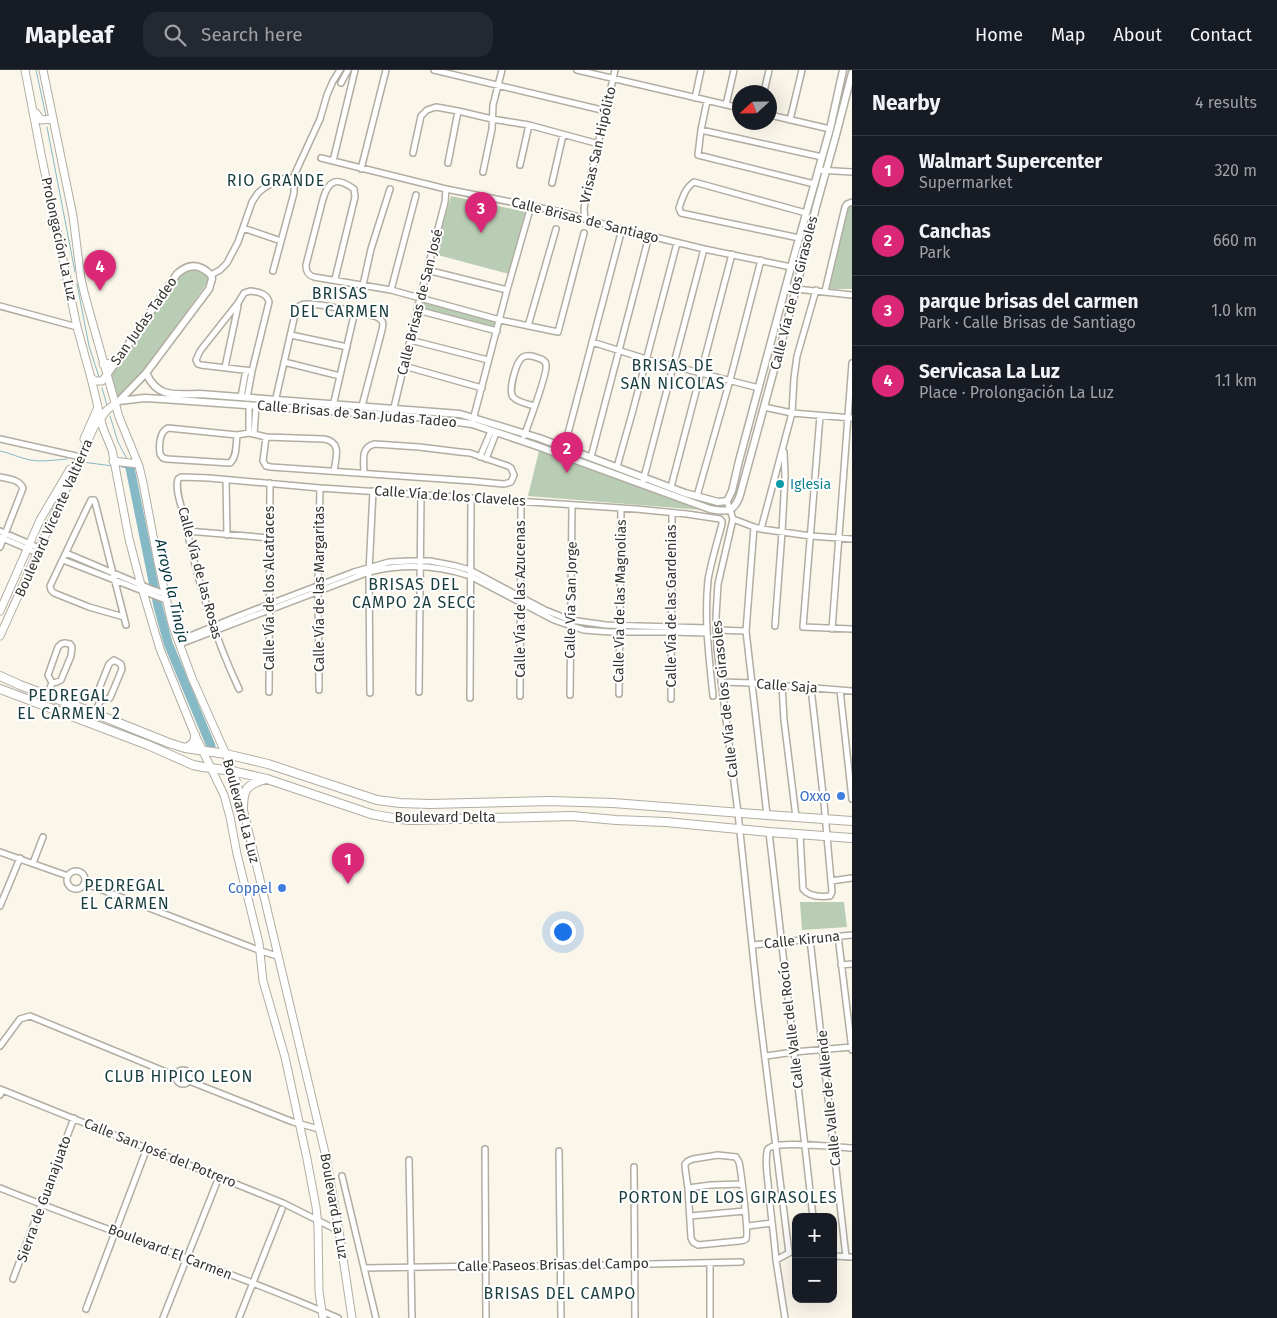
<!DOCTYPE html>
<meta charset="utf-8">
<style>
body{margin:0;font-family:"Fira Sans",sans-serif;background:#242831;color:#f1f3f6}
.controls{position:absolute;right:15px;bottom:15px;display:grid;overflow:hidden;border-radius:10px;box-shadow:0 5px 20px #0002}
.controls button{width:45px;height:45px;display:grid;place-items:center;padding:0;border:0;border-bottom:1px solid #363941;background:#171b24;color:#f1f3f6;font:25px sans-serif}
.compass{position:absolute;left:732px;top:15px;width:45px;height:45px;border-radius:50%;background:#171b24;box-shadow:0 5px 20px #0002;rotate:248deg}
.you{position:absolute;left:562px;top:861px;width:18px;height:18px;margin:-12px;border:4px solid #fff;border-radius:50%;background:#1a73e8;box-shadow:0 0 0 8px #1a73e833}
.badge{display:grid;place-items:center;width:32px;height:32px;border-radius:50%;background:#db2777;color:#fff;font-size:16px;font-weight:700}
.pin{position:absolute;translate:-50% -41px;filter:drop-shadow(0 1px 2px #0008)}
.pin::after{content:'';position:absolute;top:26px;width:18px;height:15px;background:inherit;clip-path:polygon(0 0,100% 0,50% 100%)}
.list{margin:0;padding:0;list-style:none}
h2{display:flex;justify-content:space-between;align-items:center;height:65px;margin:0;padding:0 20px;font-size:21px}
h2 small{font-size:16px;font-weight:400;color:#9ea1a6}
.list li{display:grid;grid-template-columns:32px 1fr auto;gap:15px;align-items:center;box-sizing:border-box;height:70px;padding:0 20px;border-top:1px solid #363941}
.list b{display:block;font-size:19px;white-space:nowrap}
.list p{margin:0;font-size:16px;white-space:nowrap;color:#9ea1a6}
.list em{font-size:16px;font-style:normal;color:#9ea1a6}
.icon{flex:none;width:28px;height:28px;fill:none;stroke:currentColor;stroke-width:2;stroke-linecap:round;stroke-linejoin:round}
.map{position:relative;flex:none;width:852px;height:1248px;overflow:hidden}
header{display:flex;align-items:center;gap:30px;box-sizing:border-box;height:70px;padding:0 25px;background:#171b24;border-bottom:1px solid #363941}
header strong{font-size:24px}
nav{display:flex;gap:28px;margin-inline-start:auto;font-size:18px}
.search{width:350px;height:45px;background:#242831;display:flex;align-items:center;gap:12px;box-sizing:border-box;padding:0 18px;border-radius:15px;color:#9ea1a6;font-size:19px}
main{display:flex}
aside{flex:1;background:#171b24}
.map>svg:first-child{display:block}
.green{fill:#b9cdb5}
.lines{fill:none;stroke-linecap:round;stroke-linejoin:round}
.stream{stroke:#86b9c6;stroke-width:1}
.river{stroke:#86b9c6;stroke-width:9}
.minor-casing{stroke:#b2ada2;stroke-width:8}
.tertiary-casing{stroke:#b2ada2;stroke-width:9}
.secondary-casing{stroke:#b2ada2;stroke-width:9}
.primary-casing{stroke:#b2ada2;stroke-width:10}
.minor{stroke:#fff;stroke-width:5}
.tertiary{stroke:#fff;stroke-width:6}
.secondary{stroke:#fff;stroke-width:7}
.primary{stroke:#fff;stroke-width:8}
.culture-dot{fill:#0f9aa8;stroke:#fff;stroke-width:2}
.shop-dot{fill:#3f7fe0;stroke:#fff;stroke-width:2}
.labels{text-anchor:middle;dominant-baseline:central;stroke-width:4;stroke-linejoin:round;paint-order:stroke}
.street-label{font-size:14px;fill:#363430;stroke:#fff}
.culture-label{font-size:14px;fill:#0d838f;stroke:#fff;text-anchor:start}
.shop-label{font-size:14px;fill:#366cbe;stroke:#fff;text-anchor:end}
.water-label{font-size:15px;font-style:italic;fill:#00323c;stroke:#fff}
.quarter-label{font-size:16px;letter-spacing:1px;fill:#1a3d3e;stroke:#fff}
</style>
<header>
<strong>Mapleaf</strong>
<div class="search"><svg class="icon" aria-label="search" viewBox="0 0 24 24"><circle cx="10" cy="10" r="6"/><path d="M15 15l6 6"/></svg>Search here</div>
<nav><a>Home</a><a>Map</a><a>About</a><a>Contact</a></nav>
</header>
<main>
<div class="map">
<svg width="852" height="1248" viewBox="0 0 852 1248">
<rect width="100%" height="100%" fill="#fbf6ea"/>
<path class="green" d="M451,126L527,142L509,204L434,184Z
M849,134H852V219H827Z
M190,199L202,201L208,205L209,210L205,216L143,302L116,329L109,304L181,202Z
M423,231L496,250L494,259L421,240Z
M539,381L702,440L528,426Z
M800,832H844L847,857L802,860Z"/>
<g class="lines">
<path class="stream" d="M36,0L46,46
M47,57L75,202
M77,214L89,276L99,307
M102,318L107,335
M110,346L118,372L127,389
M0,381C10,383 20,388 30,390C42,392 55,390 67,389
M82,392L113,396
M121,397L130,398V397"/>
<path class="river" d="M130,398L158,536L168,573L211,676"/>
<defs>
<path id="minor" d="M434,0L606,41
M577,0L740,38
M341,13L348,0
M764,22L769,0
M695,28L701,0
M707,31L701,60L698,85L814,114
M726,35L734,0
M770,45L830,59
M790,50L802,0
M701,60L822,87
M413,83L421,46L427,40L436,37L458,41L492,49L529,55L599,74
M321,88L446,119L561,142L622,159L704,179L791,197
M333,91L355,0
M448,93L458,41
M520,95L529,55
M361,99L386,0
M818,100L852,102
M483,102L492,59L493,35L502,0
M292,110L320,49L327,25L333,11L340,0
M552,113L563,65
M585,149L584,139L586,126L615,0
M243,158L281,171
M799,168L681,143L679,138C682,129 685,118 694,112L806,143
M427,200L507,220
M211,205L220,200L227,193L238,172L252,132L258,123L264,118L277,110L287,108L292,110L294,115V123L273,201
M335,209L355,127L354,119C337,107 329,109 323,129L306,195C306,202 308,205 314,207L391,220L500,250L558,262L584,163
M363,215L371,179L390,119
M786,216L796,219L852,225
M391,220L416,125
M825,221L845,137L847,134L852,132
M0,236L77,257
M417,240L497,261
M528,256L556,159
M291,265L347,277
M410,270L488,290
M592,272L646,289L759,318
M284,292L340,306
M404,296L482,318
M225,297L238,236
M241,327L246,300
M247,328L252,301L269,232C267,223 258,222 250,221L244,223L238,233L200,281L196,290L198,294L201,295L252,301
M275,332L296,240C299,236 301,234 306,234C315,233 375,244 380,249C384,252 383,255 382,260L362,336
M333,336L355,241
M764,337L792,343L852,348
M392,346L420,228L445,132L446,119
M820,346L803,557L852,559
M473,350L507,220L531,136
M249,363V335
M254,364L256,336
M237,365C236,374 237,387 230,393L167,389L163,388L160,384C159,376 159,362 168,358L237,365L249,363L266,367L324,369C342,372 336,387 334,401
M524,366C528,355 548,303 546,295C546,291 542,289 538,288C533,286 527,285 523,287C516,291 508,321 513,327C517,332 528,334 534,336
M266,367L263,391L266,396L271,397L472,411L504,414L511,412L514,405L511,398L508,396L470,383L460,382L419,377L375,374C360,377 364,391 364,403
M0,369L76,386
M562,386L622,159
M480,387L491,361
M591,387L649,166
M486,389L496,363
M617,397L633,340L677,173
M0,407C8,409 19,409 23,418L0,477
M226,410L227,465
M643,411L704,179
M671,417L732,184
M697,426L730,310L761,190
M727,431L733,449L718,514L716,546L717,579L738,743L758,932L789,1183
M733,449L754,457L761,459L811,466L852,469
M754,457L746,561L767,745
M761,459L792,343L794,308L797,286L816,220
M0,461L39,478
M187,461L270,468
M0,467L37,483
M66,483L151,519L165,524
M63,490L166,530
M124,547L89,537L54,523L51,520L50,516L88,436L91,430H94L95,432L126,555
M775,556L782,462L785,406L784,382
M832,559L852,293
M716,560L746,561
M178,571L236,547L354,502L389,492L409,491H430L456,496L470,500L545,540L570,550L606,555L707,558
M65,573L70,574L72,577L71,586L61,610L57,612L52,613L48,605L58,577L61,574Z
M180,574L369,502C402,494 437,495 470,506L554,550L571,556L584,560L610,562H670L707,563
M114,590L121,594L122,599L110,628L101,630L98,626L99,619L109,594Z
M721,612L752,613L852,621
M782,615L784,650L796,747
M239,619C213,564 196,506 184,446C181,435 175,420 178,409L181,407L209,408L320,418L636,439L687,444L720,449L722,451V454C717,473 711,492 708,510C704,549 709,587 713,626
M319,620L318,516L320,418
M840,620L852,729
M269,622L270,413
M419,622L421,425
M370,623L369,502L373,421
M619,624L621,439
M47,625L52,613
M570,625L572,435
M520,626L521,432
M470,628L471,429
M671,629L672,443
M94,643L101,630
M769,762L813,1147
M800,765L803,819C809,827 821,827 830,826L832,822L831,811L824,733L811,618
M0,782L68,806
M33,793L43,767
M67 810a9 9 0 1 1 18 0a9 9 0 1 1-18 0Z
M831,811L852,808
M84,813L261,881L277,886
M0,836L20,788
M838,866L852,980
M810,869L846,1187
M753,875L852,865
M841,895L852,894
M0,976L20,949L30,946L176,1006
M766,986L794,982L852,977
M176 1007a7 7 0 1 1 14 0a7 7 0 1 1-14 0Z
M189,1011L293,1052L319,1059
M0,1019L283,1133L339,1161
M0,1025L1,1023
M485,1079L486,1248
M559,1081L561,1248
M718,1085L736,1087L739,1092C741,1101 749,1165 746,1169C745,1170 741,1171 739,1171L698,1175L693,1172L691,1168L688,1118L685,1097V1094L688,1091L693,1089Z
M409,1090L412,1248
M634,1097L635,1248
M342,1106L376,1248
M0,1118C112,1163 228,1200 338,1248
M688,1118L711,1115L742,1114
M690,1146L745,1141
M748,1156L772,1153
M833,1186L852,1187
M776,1190C774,1165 770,1139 768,1113C767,1104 765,1092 767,1082C767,1079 768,1078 771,1077C782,1071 837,1077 852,1078
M710,1193V1248
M364,1198L486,1196H560L741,1192
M13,1209L74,1048
M86,1239L147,1078
M163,1248L217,1112
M239,1248L282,1139
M785,1248L776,1190L789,1183"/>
<path id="tertiary" d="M107,305L177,204C189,193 200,194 211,205L212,209L209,219L146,303C158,329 175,324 200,324L460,344L539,368L685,423L718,432L727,431L732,421L739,391L791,197L830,59L843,0
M119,331L144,328L162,329L415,347L443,350L472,354L537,376L710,439C727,442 734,443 740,425L796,219L816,137L836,65L852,3
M118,332L146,303"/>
<path id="secondary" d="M25,0L41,84L77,257L91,308L103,358L112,380L129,469L141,515L160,579L195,665L224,725L230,747L237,784L259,873L263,911L285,987L307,1089L316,1137L318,1156L319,1222L323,1248
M43,0L73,146L81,209L85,226L119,347L139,396L143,413L158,492L172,554L192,608L228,689L237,713L326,1087L339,1161L352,1248
M36,43L41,50L53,49
M103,294L114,293
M91,308L96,311H102L107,305
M84,369L98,337
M113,391L138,394
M0,541L40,450L70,399
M0,566L94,357L107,340L115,334"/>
<path id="primary" d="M0,606L20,615L94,643L169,673L185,678L226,684L268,694L377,730L400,733L430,734L550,731L613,733L767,745L852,751
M0,619L148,675L193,695L203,697L232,701L267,709L371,744C386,747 400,750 415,750L572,746L616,750L666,752L769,762L852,768
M185,678C191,676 196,672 195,665
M243,739C243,719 246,715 266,709"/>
</defs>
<use href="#minor" class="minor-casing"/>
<use href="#tertiary" class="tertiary-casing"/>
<use href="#secondary" class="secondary-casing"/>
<use href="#primary" class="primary-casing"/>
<use href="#minor" class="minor"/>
<use href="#tertiary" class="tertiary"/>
<use href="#secondary" class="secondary"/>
<use href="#primary" class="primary"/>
</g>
<circle class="culture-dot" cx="780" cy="414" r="5"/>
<g class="shop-dot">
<circle cx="841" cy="726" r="5"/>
<circle cx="282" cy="818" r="5"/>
</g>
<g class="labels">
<g class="street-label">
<text transform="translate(598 75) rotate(-77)">Vrisas San Hipólito</text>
<text transform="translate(585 150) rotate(14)">Calle Brisas de Santiago</text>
<text transform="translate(59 169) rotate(78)">Prolongación La Luz</text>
<text transform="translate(794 223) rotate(-76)">Calle Vía de los Girasoles</text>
<text transform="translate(420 232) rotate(-76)">Calle Brisas de San José</text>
<text transform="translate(144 251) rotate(-55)">San Judas Tadeo</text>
<text transform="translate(357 344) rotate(5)">Calle Brisas de San Judas Tadeo</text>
<text transform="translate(450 426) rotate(4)">Calle Vía de los Claveles</text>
<text transform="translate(54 448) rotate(-66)">Boulevard Vicente Valtierra</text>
<text transform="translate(200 503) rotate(75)">Calle Vía de las Rosas</text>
<text transform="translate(269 518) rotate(-90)">Calle Vía de los Alcatraces</text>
<text transform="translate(319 519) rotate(-90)">Calle Vía de las Margaritas</text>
<text transform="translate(520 529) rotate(-90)">Calle Vía de las Azucenas</text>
<text transform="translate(571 530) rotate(-89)">Calle Vía San Jorge</text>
<text transform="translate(620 531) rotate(-89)">Calle Vía de las Magnolias</text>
<text transform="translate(671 536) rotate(-90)">Calle Vía de las Gardenias</text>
<text transform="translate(787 616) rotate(4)">Calle Saja</text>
<text transform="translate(725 629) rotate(-96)">Calle Vía de los Girasoles</text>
<text transform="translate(241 741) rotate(75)">Boulevard La Luz</text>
<text x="445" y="747">Boulevard Delta</text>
<text transform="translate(802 870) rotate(-6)">Calle Kiruna</text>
<text transform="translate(791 955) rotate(-97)">Calle Valle del Rocío</text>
<text transform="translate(829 1028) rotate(-96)">Calle Valle de Allende</text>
<text transform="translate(160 1083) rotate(22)">Calle San José del Potrero</text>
<text transform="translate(44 1129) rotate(-70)">Sierra de Guanajuato</text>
<text transform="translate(334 1136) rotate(80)">Boulevard La Luz</text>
<text transform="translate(170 1182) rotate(21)">Boulevard El Carmen</text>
<text transform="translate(553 1195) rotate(-1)">Calle Paseos Brisas del Campo</text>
</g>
<g class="culture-label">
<text x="790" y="414">Iglesia</text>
</g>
<g class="shop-label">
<text x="831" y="726">Oxxo</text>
<text x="272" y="818">Coppel</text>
</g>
<g class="water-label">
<text transform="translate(172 521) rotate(77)">Arroyo la Tinaja</text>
</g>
<g class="quarter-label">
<text x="276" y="110">RIO GRANDE</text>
<text x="340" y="223">BRISAS<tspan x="340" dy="18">DEL CARMEN</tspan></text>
<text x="673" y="295">BRISAS DE<tspan x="673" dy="18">SAN NICOLAS</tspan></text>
<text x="414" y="514">BRISAS DEL<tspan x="414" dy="18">CAMPO 2A SECC</tspan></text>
<text x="69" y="625">PEDREGAL<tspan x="69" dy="18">EL CARMEN 2</tspan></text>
<text x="125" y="815">PEDREGAL<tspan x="125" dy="18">EL CARMEN</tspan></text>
<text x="179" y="1006">CLUB HIPICO LEON</text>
<text x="728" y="1127">PORTON DE LOS GIRASOLES</text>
<text x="560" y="1223">BRISAS DEL CAMPO</text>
</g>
</g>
</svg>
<div class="controls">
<button>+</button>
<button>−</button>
</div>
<svg class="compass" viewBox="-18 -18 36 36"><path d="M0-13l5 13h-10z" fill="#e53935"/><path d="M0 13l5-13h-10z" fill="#9ea1a6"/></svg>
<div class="you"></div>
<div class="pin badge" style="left:348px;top:814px">1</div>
<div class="pin badge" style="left:567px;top:403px">2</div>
<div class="pin badge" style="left:481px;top:163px">3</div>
<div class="pin badge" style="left:100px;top:221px">4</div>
</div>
<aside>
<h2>Nearby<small>4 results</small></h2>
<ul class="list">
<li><span class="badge">1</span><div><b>Walmart Supercenter</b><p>Supermarket</p></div><em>320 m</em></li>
<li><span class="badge">2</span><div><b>Canchas</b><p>Park</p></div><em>660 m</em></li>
<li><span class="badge">3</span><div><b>parque brisas del carmen</b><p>Park · Calle Brisas de Santiago</p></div><em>1.0 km</em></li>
<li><span class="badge">4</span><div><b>Servicasa La Luz</b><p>Place · Prolongación La Luz</p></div><em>1.1 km</em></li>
</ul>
</aside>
</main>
